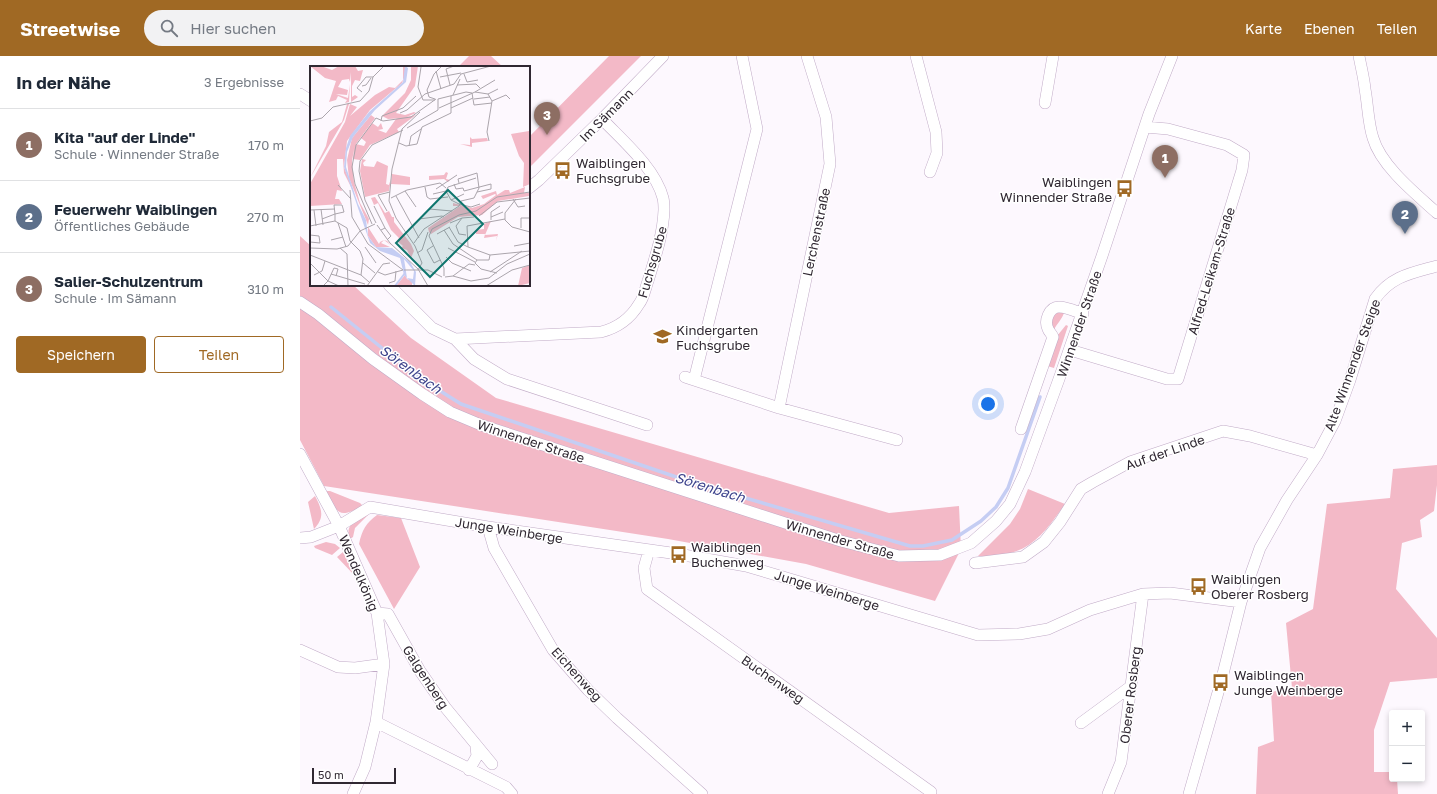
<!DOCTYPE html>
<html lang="de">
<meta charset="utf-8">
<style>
body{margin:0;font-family:"Golos Text",sans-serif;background:#f2f2f3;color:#1f2937}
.controls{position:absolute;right:12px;bottom:12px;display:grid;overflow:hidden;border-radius:4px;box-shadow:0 2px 6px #0003}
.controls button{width:36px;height:36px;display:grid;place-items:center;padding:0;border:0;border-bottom:1px solid #e0e1e3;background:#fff;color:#1f2937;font:20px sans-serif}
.scale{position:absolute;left:12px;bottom:10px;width:84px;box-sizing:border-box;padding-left:4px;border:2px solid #302832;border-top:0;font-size:11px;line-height:14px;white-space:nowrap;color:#302832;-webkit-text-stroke:3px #fff;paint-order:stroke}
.you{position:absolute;left:688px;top:348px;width:14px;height:14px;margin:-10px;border:3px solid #fff;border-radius:50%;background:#1a73e8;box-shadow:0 0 0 6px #1a73e833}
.badge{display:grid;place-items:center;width:26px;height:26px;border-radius:50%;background:#a06924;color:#fff;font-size:13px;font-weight:700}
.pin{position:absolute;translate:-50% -33px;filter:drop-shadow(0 1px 2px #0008)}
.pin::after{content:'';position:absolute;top:21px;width:14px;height:12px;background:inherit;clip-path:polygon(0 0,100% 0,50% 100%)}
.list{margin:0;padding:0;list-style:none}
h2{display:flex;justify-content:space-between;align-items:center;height:52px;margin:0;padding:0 16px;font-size:17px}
h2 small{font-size:13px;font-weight:400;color:#747a83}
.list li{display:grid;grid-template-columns:26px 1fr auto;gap:12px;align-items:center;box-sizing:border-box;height:72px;padding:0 16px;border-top:1px solid #e0e1e3}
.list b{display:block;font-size:15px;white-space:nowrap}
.list p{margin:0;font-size:13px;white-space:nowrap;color:#747a83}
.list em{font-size:13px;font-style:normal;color:#747a83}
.actions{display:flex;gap:8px;padding:12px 16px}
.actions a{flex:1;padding:9px 0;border:1px solid #a06924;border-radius:4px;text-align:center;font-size:14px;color:#a06924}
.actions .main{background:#a06924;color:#fff}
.icon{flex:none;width:22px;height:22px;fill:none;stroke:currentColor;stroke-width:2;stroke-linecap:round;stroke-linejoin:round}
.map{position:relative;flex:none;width:1137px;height:738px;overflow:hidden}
header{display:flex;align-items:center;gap:24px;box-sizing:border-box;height:56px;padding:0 20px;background:#a06924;color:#fff}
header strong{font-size:19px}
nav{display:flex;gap:22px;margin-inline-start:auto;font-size:14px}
.search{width:280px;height:36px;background:#f2f2f3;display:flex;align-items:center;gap:10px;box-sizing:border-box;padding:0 14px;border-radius:22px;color:#747a83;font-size:15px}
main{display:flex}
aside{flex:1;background:#fff}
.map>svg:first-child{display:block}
.green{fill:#f3b9c7}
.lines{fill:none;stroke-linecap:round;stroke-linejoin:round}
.stream{stroke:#c5cdf3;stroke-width:3.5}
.minor-casing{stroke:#c1abc7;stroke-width:12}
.minor{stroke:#fff;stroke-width:11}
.labels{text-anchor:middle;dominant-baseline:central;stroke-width:3;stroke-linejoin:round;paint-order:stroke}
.street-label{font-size:13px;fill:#302832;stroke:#fff}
.poi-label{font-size:13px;fill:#302832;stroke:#fff;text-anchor:start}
.water-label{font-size:14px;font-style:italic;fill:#3e448d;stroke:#fff}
.inset-river{fill:none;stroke:#c5cdf3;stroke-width:2}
.inset-road{fill:none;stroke:#aba5ac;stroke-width:1}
.view{fill:#0f766e;fill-opacity:0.15;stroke:#0f766e;stroke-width:2}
.inset-edge{fill:none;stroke:#302832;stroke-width:2}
</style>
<header>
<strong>Streetwise</strong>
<div class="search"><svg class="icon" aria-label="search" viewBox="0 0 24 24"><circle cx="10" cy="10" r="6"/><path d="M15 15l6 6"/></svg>Hier suchen</div>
<nav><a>Karte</a><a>Ebenen</a><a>Teilen</a></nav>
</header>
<main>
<aside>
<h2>In der Nähe<small>3 Ergebnisse</small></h2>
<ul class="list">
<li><span class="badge" style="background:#8d6e63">1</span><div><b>Kita &quot;auf der Linde&quot;</b><p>Schule · Winnender Straße</p></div><em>170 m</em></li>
<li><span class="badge" style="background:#5c6f8a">2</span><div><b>Feuerwehr Waiblingen</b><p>Öffentliches Gebäude</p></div><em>270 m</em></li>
<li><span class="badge" style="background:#8d6e63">3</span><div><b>Salier-Schulzentrum</b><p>Schule · Im Sämann</p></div><em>310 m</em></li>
</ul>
<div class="actions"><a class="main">Speichern</a><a>Teilen</a></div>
</aside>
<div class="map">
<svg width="1137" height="738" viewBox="0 0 1137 738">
<rect width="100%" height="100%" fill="#fdf8fe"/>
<path class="green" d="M169,0H191L203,11H158Z
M309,0H341L229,112V81Z
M0,180L11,190V229H53L111,282L196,342L589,457L659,450L661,493L635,545L506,508L368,483L24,430L0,384Z
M757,256L764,257C761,265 757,267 754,274L749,265Z
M766,269L768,270L754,312L747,310L757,280Z
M1137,409V429L1134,455L1120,464L1122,481L1102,487L1096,533L1137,582V622L1090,626L1074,674V716H1092V723H1097L1098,738H956L958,691L974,685L971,636L992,632L986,567L1013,553L1027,448L1090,442L1093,413Z
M728,433L765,448C740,484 725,502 678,500L710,468L720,453Z
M26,435H30L60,447L63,450C38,463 38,458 26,435Z
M15,440C22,453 25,462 14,473L8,446Z
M69,458L55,472L53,481L50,483C44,468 57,464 69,458Z
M77,459L101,462L120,511L94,553L59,488C62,474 66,467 77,459Z
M26,486L35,488L40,492L32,499L15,492L14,490Z
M43,496L55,520L37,501Z"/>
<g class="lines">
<path class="stream" d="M31,251L118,321L161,348L394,427L610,490H623L652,484L681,465L696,451L708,432L740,341"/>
<defs>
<path id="minor" d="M616,0L636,76L637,97L630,116
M1059,0C1061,11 1064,22 1065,33C1068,49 1068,67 1073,82C1081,110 1116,138 1137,157
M0,38L11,45
M745,47L753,0
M229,132L239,124L302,63L363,0
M89,229L132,272L155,283L301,276C317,272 330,263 339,248C344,242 345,233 348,225C355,202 363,179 364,154C364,150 364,146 363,142C355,112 323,85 302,63
M0,246L18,258L73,303L122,338L150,356L181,369L541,485L599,500L640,499L671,487L696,465L710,448L725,416L759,323L802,200L849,58L872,0
M155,283L174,303L207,323L347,369
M770,294L867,323H878L942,114L944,99L927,89L868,73L845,71
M385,321L479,352L597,384
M394,324L457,73L442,0
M479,352L530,108L526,61L507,0
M721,373L753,281C752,278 749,276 748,273C744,265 749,251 759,251C767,251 775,255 783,258
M0,398L39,470L77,557L84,608L76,666L65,711L53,738
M188,471L194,492L253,594L288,634L317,662L402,738
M0,482L11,481L39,470L70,451L188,471L378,498L446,510L678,579L719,578L748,573L790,554L843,538L870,537L941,546
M349,494L344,512L347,533L631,736
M675,507L723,501L744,486L760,466L781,433L793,426L830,406L923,375L950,380L1017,399
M77,557L88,558L120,615L145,651L192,708
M0,594L38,611L55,612L84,608
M76,666L206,731L212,738
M781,667L830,631
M169,714L177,700L176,691
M808,738L821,706L843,538
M889,738L921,626L941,546L960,492L987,444L1017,399L1035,365L1050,324L1075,243C1091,220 1112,217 1137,210"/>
</defs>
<use href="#minor" class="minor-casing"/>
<use href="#minor" class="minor"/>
</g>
<defs>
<symbol id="bus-bare" viewBox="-9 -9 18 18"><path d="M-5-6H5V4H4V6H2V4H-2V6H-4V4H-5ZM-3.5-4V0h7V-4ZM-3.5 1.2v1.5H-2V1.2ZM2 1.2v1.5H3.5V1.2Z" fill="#a06924" stroke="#fff" stroke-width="2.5" paint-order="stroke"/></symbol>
<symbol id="school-bare" viewBox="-9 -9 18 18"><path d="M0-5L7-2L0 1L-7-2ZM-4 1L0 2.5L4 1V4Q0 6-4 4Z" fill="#a06924" stroke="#fff" stroke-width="2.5" paint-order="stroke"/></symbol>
</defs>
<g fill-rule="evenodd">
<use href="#bus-bare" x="250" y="102" width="25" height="25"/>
<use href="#bus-bare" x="812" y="120" width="25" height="25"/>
<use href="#school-bare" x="350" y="268" width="25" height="25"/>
<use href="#bus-bare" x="366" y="486" width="25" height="25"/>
<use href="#bus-bare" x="886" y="518" width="25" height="25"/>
<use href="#bus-bare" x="908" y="614" width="25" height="25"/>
</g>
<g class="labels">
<g class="street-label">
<text transform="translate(306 59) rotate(-45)">Im Sämann</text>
<text transform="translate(516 176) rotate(-78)">Lerchenstraße</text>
<text transform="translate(352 206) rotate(-74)">Fuchsgrube</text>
<text transform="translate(911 215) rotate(-73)">Alfred-Leikam-Straße</text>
<text transform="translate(779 268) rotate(-71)">Winnender Straße</text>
<text transform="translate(1052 309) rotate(-70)">Alte Winnender Steige</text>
<text transform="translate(231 385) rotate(18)">Winnender Straße</text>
<text transform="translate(865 396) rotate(-19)">Auf der Linde</text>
<text transform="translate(209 474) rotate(9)">Junge Weinberge</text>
<text transform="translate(540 483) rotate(16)">Winnender Straße</text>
<text transform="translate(59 517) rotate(67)">Wendelkönig</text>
<text transform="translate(527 534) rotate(17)">Junge Weinberge</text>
<text transform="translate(277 618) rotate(48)">Eichenweg</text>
<text transform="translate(126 621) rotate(57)">Galgenberg</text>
<text transform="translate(473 623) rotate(35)">Buchenweg</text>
<text transform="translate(830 639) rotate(-83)">Oberer Rosberg</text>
</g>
<g class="poi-label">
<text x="276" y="107">Waiblingen<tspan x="276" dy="15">Fuchsgrube</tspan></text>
<text x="812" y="126" text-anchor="end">Waiblingen<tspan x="812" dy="15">Winnender Straße</tspan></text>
<text x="376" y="274">Kindergarten<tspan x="376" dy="15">Fuchsgrube</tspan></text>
<text x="391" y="491">Waiblingen<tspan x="391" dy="15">Buchenweg</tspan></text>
<text x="911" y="523">Waiblingen<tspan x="911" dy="15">Oberer Rosberg</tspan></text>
<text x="934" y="619">Waiblingen<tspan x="934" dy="15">Junge Weinberge</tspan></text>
</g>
<g class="water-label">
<text transform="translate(111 313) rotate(36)">Sörenbach</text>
<text transform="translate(410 431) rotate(17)">Sörenbach</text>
</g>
</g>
<g transform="translate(10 10)">
<rect width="220" height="220" fill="#fdf8fe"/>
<path d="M0,0H11L22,4L29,0H45L48,5L53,4L50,15L45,14L42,20V31L45,29L48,31L41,36V6L40,16L39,13L32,14L28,21L38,24L37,29L26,28L38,32L40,18L39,36L35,37L37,34L28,30L26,34L19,36L26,15L15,12ZM93,0H95L96,7L92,17L60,44L37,75L34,101L44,127L34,107L33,93H27V110L32,125L27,124L25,133H29L32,138L0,140V118L35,56L40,38L47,41L40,50L65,29L79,21L85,22L93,14ZM101,0H108L105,20L86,47L95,49L104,46L106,47L94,52L78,53L72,50L95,27L101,14ZM37,38H39L34,54L0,112L16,80L19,66L32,56ZM61,49L65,52L46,78L54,80L56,76L51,72L62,57L68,61L71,57L73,63L68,64L76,67L86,53L106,49L87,63L89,66L60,79L50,94L43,93L44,83L42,95L44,116L50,137L59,153L58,159L39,112L37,94L42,72ZM220,62V118L213,121L214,97L209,90L201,68L219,65ZM160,71L162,73L177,72L178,75L162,77V81L150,78L160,79ZM52,93L56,94L53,97L54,100L64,101L67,95L78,100L76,118L79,119L81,112L79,125L55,131L50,105ZM136,106L138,107L136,113L140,114L138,116L134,113L119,114V110L134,109ZM82,108L100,111V119L81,118ZM215,121L214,127H220L219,130L188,135L172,149L148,151L121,168L119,166L118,162L150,140H143V137L162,142L174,138L186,129L185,128L173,133L171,130L186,125L187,129L195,124H199L200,127ZM65,131L75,147L79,145L82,151H84V156L101,178L104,185L101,192L97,184L91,182L93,180L87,175L89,172L81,164L68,137L64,139L61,132ZM181,155L175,169L188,168L186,175L187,170L174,172L175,168H166V164L174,163V158ZM58,161L69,178L70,176L74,174L77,175L82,180L74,174L71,177L80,181H66L58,170ZM220,199V217L208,220L212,202ZM95,209L97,213L102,215V220H86Z" fill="#f3b9c7"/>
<path d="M95,0L98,2L96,16L65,44L43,71L37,86L36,101L48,138L56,154L58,170L66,181L82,182L100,196L106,206L105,220L94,209L90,192L70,185L60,177L34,101L36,82L40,70L59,46L93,16ZM94,193L104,205L103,213L97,212Z" fill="#c5cdf3" fill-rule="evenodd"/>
<path class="inset-river" d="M85,220L95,207"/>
<path class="inset-road" d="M111,1L108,21L113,34H125M126,5L131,23M151,8L181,0M154,8L157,16L168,14M130,11L151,7M140,19L136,3L144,0M147,19L166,18L170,22M52,20L56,19L61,12M52,26L47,22L56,11H63M165,26L185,14M162,27L164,39L182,37M178,28L182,35L177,66L179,75M143,29L150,13M125,33L119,31L117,24L124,8L132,0M128,33L156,26L162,27M164,33L180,31M182,35L196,29L200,33M129,42L165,26L178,28L188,23M141,42L163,32M90,47L97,44L115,28L144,18L151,8M0,55L12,52L23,41L50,35L59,25L63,11L74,0M71,55L72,50L93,42L106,30M97,62L128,44V33M89,77L96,80L107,78L112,61L141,47V30M99,80L101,70L111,63M166,112L138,121L136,125L141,134L149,138L161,141L170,138M144,118L146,123L153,122L154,125L181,118V123L167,126M28,119L41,133M115,121L117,131L120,133L138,131M126,123L147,109M40,124L42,151L58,178L93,204M95,125L106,141M123,128L136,125M86,130L109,172M81,132L97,124L130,117L136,122M203,133L208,141L215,140M206,133L195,147V154L202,161L220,166M141,134L154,128M64,140L75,162L71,164M11,143L13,159M119,143L142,145M0,144L25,143M4,144L6,160M77,145L68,129L80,126M169,150L187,136L220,132M181,151L193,146M12,153L25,148L34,146L32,139H24L25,148V155M109,153L132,150L134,151M195,153L157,160L158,181L180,189L220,185M181,154V146L190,140M28,157L36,181M66,157L55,134L49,105L50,95L62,79L93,64M140,157L152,152M62,158L45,118L42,101L46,79L66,52L73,55L101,51L126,33M67,159L80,177L108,203L118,220M0,160L25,155L37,162L40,175L50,185L53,193L51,209M139,161L148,176L158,181M75,162L81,170L77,174M211,162V152H220M134,164L143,178L167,194M127,168L140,161M0,169L9,170L10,177L0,176M156,169L149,168L146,160L152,152L164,151M21,174L33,171M104,177L114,163L149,140L151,135L164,132L169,122L167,107L148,113L149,117M123,180L117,184L124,197L130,194M204,180L220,177M55,181L66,197M0,182L27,183L38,180L50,165L65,158M30,182L37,188L38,220M138,182L165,196M107,187L112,184L118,166M0,189L51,209L59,216M180,189L179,194H167L165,197L171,203L187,207M136,191L142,197L161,205M0,197L18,215L29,220M53,197L65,207M94,204H118L132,211M108,204L112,197L105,180L86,152L79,135L82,103L92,63L110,46M68,206L75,209L93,204M180,206L212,185M21,208L55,218M4,209L12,205L15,195M134,210V202L119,170L122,163L149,149L166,145L187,131L220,126M143,210L159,198L165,199M135,211L143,210L161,215L179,212L197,198L220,188M79,217L85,215L86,205M13,220L18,215L24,202L28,203L26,210M57,220L73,198L80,197M176,220L202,204L220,199"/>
<path class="view" d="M138,124L173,158L120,211L86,177Z"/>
<rect width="220" height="220" class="inset-edge"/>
</g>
</svg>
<div class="controls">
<button>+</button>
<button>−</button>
</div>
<div class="scale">50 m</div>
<div class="you"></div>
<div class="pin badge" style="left:865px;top:122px;background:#8d6e63">1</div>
<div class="pin badge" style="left:1105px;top:178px;background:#5c6f8a">2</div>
<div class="pin badge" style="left:247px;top:79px;background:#8d6e63">3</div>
</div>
</main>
